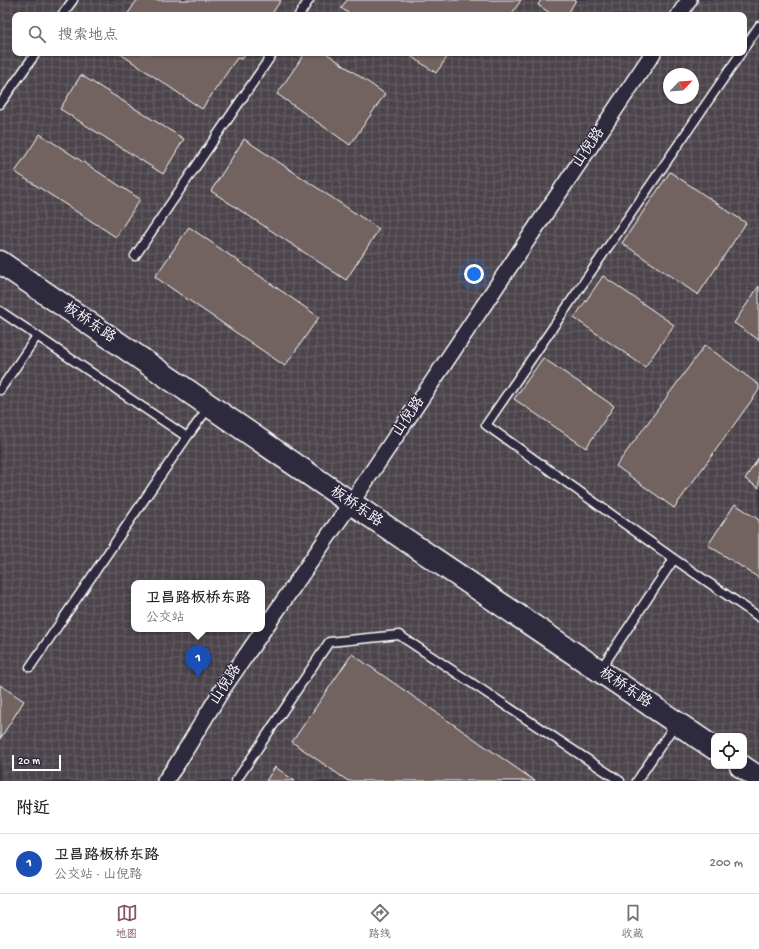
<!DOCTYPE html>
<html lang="zh">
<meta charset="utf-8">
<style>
body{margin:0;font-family:"Gochi Hand","LXGW WenKai TC",sans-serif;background:#f2f2f2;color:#202124}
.controls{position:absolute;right:12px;bottom:12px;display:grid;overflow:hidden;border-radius:8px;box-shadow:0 1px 3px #0004}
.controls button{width:36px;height:36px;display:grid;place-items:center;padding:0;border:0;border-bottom:1px solid #e0e0e0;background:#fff;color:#202124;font:20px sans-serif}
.compass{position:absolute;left:663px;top:68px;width:36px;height:36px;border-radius:50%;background:#fff;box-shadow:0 1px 3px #0004;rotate:65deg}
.scale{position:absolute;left:12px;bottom:10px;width:49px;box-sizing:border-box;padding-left:4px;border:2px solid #fff;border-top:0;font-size:11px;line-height:14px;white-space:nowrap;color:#fff;-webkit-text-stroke:3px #2f2a3d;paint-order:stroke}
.you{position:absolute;left:474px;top:274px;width:14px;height:14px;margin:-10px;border:3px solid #fff;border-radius:50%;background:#1a73e8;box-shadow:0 0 0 6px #1a73e833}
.badge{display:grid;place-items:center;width:26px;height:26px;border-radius:50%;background:#84575d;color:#fff;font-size:13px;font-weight:700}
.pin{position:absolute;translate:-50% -33px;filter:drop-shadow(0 1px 2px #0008)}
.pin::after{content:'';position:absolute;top:21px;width:14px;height:12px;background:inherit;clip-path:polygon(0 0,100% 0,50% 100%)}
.popup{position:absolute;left:131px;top:580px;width:134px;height:52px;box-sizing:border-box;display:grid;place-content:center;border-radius:8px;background:#fff;filter:drop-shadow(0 1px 3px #0005);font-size:13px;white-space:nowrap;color:#757577}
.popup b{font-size:15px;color:#202124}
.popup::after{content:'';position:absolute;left:50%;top:100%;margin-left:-8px;border:8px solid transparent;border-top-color:#fff}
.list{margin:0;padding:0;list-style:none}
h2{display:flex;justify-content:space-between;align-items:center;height:52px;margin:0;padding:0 16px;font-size:17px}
h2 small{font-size:13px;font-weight:400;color:#757577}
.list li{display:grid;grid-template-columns:26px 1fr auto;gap:12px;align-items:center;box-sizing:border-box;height:60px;padding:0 16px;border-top:1px solid #e0e0e0}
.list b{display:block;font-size:15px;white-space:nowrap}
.list p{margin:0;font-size:13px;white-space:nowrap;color:#757577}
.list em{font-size:13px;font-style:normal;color:#757577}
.icon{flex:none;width:22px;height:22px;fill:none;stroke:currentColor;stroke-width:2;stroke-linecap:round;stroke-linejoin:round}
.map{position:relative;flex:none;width:759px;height:781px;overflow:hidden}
.search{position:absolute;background:#fff;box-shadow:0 1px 3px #0004;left:12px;right:12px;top:12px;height:44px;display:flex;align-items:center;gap:10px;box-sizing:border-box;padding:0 14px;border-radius:8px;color:#757577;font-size:15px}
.sheet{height:112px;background:#fff}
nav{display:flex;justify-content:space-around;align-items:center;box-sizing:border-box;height:56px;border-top:1px solid #e0e0e0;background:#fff;font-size:11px;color:#757577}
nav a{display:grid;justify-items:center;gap:2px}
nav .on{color:#84575d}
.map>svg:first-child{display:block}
.industrial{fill:url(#industrial-grid);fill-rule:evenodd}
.building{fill:#726460;stroke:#fff}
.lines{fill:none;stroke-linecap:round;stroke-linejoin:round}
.lane-casing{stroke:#fff;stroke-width:11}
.street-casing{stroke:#fff;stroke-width:18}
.secondary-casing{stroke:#fff;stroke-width:25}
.lane{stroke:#2f2a3d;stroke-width:8}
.street{stroke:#2f2a3d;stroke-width:15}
.secondary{stroke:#2f2a3d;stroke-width:22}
.labels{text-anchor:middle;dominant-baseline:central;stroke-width:3;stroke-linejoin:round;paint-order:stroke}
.street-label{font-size:15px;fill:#fff;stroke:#2f2a3d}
</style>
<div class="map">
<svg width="759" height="781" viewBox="0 0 759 781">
<defs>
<pattern id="industrial-grid" width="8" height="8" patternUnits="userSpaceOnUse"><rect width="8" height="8" fill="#4c444c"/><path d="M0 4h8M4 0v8" fill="none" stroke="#676067"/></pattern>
</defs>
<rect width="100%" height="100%" fill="#3c3644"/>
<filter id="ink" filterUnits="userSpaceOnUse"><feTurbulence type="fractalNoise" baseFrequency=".025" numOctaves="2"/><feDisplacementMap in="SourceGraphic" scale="8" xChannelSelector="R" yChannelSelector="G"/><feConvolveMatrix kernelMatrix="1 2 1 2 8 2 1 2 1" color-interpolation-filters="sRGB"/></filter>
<g filter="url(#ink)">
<path class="industrial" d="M0,0H759V781H0ZM15,15H744V53H15ZM669,74H693V98H669ZM134,583H262V629H134ZM714,736H744V766H714Z"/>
<path class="building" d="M137,0H281L271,15H127Z
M347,0H521L511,15H351L341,8Z
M541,0H576L567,15H553L538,5Z
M119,53H246L242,59L237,58L202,109Z
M305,53H326L385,94L350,145L277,94Z
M406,53H450L436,73Z
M81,75L184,139L163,174L60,109Z
M40,134L140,199L116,237L15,172Z
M244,139L379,229L346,280L211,191Z
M670,172L746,223L698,295L622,243Z
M189,227L319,317L285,366L155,277Z
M603,276L674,325L645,367L574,318Z
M759,286V340L734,323Z
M705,345L759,385V390L674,508L616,466Z
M543,358L614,406L586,448L514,399Z
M759,457V488L745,479Z
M735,504L759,520V578L708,545Z
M352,654L535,781H348L292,742Z
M0,685L24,701L0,739Z
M275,767L295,781H266Z"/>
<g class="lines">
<defs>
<path id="lane" d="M62,15L73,0
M299,15L309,0
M744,48L759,26
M741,53L486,425L674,559L759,617
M0,104L36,53
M135,256L273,53
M0,311L37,336L0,390
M187,437L209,407
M30,667L187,437L37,336
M600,670L674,559
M236,781L329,642L399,635L620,781
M637,781L676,723"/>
<path id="street" d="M679,15L689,0
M165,781L177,764L222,690L351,503L653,53"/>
<path id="secondary" d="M0,262L351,503L714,748
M741,766L759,778"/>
</defs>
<use href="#lane" class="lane-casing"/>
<use href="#street" class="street-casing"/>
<use href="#secondary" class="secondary-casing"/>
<use href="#lane" class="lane"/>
<use href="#street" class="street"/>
<use href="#secondary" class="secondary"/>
</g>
</g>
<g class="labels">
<g class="street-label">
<text transform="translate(589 148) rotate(-56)">山倪路</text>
<text transform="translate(89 323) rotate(34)">板桥东路</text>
<text transform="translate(409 417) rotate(-56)">山倪路</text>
<text transform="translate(356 507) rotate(34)">板桥东路</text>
<text transform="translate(226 685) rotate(-57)">山倪路</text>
<text transform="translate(625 688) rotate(34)">板桥东路</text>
</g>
</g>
</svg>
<div class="controls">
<button><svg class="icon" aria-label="locate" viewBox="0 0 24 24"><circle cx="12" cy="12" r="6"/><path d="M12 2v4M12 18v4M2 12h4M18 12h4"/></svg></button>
</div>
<svg class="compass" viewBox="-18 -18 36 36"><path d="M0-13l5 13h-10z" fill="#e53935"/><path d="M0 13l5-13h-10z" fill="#757577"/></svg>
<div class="scale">20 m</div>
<div class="you"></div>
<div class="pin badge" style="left:198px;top:678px;background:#1a4fb4">1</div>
<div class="popup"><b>卫昌路板桥东路</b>公交站</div>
<div class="search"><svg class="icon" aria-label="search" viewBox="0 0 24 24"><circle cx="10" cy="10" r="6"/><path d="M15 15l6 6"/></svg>搜索地点</div>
</div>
<section class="sheet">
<h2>附近<small></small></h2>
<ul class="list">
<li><span class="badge" style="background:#1a4fb4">1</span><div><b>卫昌路板桥东路</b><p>公交站 · 山倪路</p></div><em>200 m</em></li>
</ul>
</section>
<nav>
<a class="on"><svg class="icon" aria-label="map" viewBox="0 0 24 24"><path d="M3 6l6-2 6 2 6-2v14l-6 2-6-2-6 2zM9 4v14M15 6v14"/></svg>地图</a>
<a><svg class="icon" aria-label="directions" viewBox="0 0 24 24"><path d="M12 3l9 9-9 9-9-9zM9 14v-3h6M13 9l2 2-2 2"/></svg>路线</a>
<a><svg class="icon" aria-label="saved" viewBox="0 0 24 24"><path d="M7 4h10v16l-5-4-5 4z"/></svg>收藏</a>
</nav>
